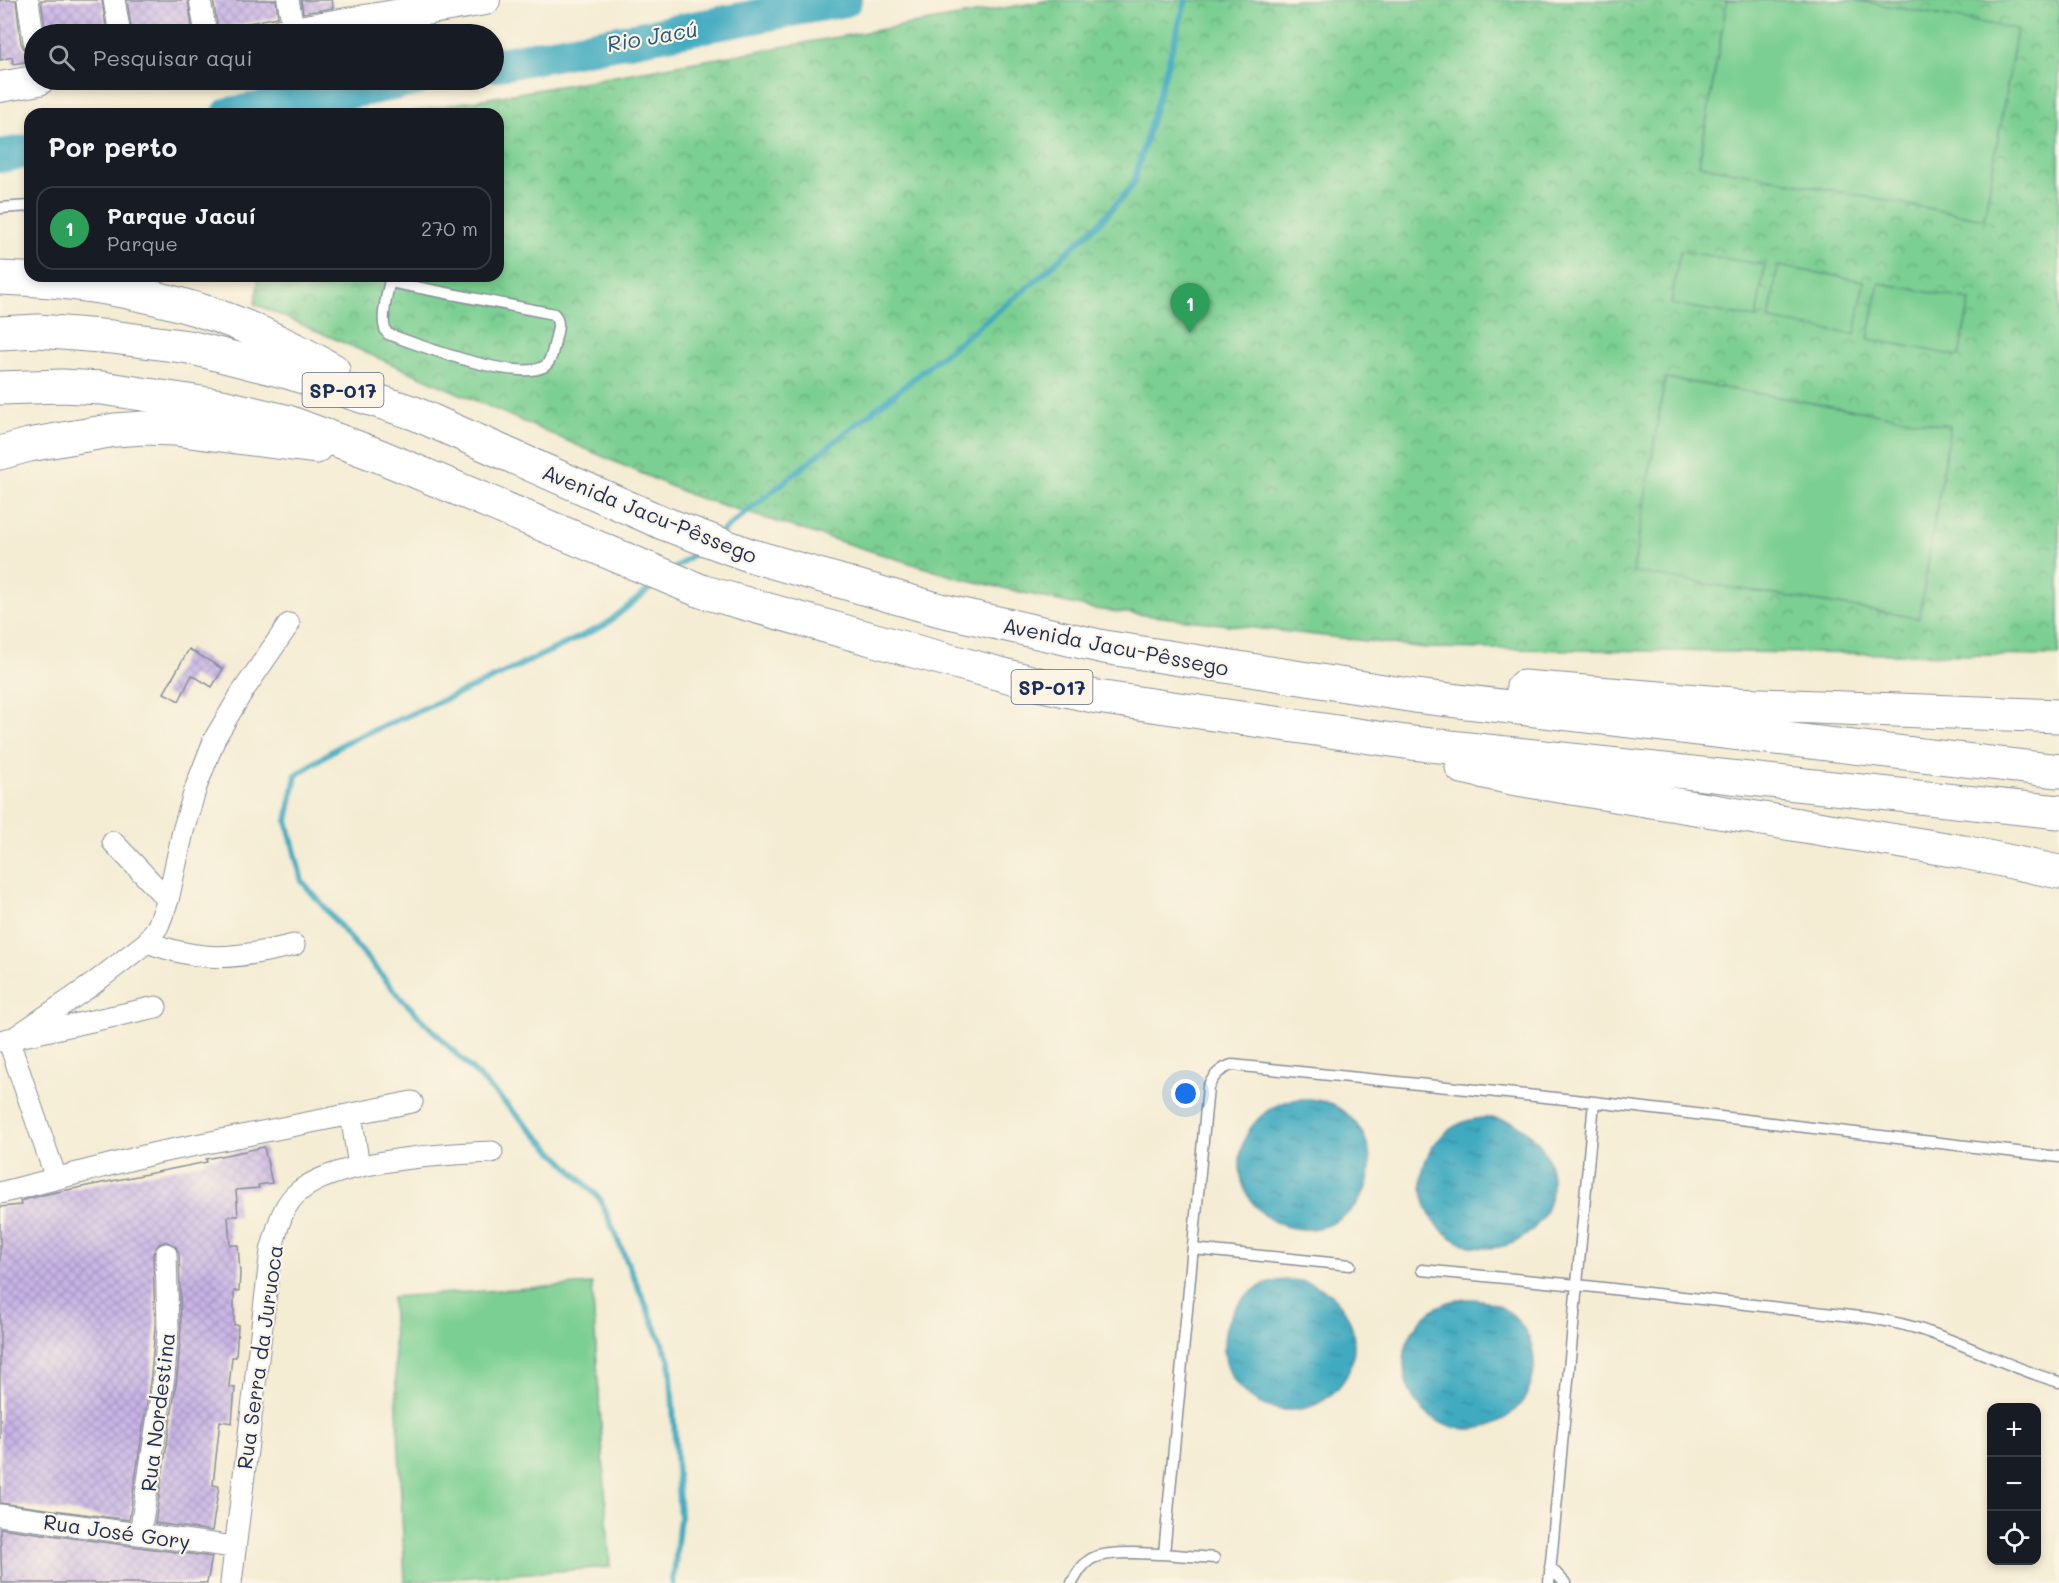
<!DOCTYPE html>
<html lang="pt">
<meta charset="utf-8">
<style>
body{margin:0;font-family:Mali,sans-serif;background:#20242c;color:#f1f3f6}
.controls{position:absolute;right:18px;bottom:18px;display:grid;overflow:hidden;border-radius:12px;box-shadow:0 3px 9px #0003}
.controls button{width:54px;height:54px;display:grid;place-items:center;padding:0;border:0;border-bottom:2px solid #363941;background:#171b24;color:#f1f3f6;font:30px sans-serif}
.you{position:absolute;left:1186px;top:1094px;width:21px;height:21px;margin:-15px;border:4px solid #fff;border-radius:50%;background:#1a73e8;box-shadow:0 0 0 9px #1a73e833}
.badge{display:grid;place-items:center;width:39px;height:39px;border-radius:50%;background:#d1495b;color:#fff;font-size:20px;font-weight:700}
.pin{position:absolute;translate:-50% -50px;filter:drop-shadow(0 2px 3px #0008)}
.pin::after{content:'';position:absolute;top:32px;width:21px;height:18px;background:inherit;clip-path:polygon(0 0,100% 0,50% 100%)}
.list{margin:0;padding:0;list-style:none}
h2{display:flex;justify-content:space-between;align-items:center;height:78px;margin:0;padding:0 24px;font-size:26px}
h2 small{font-size:20px;font-weight:400;color:#9ea1a6}
.list li{display:grid;grid-template-columns:39px 1fr auto;gap:18px;align-items:center;box-sizing:border-box;height:84px;margin:0 12px 12px;padding:0 12px;border:2px solid #363941;border-radius:18px}
.list b{display:block;font-size:22px;white-space:nowrap}
.list p{margin:0;font-size:20px;white-space:nowrap;color:#9ea1a6}
.list em{font-size:20px;font-style:normal;color:#9ea1a6}
.icon{flex:none;width:33px;height:33px;fill:none;stroke:currentColor;stroke-width:2;stroke-linecap:round;stroke-linejoin:round}
.map{position:relative;flex:none;width:2059px;height:1583px;overflow:hidden}
.search{position:absolute;background:#171b24;box-shadow:0 3px 9px #0003;left:24px;top:24px;width:480px;height:66px;display:flex;align-items:center;gap:15px;box-sizing:border-box;padding:0 21px;border-radius:33px;color:#9ea1a6;font-size:22px}
.panel{position:absolute;background:#171b24;box-shadow:0 3px 9px #0003;left:24px;top:108px;width:480px;height:174px;border-radius:18px}
.map>svg:first-child{display:block}
.park{fill:url(#park-crowns);stroke:#4b7f78;stroke-width:1.5}
.pitch{fill:#7bcf92;stroke:#4b7f78;stroke-width:1.5}
.water{fill:url(#water-ripples);stroke:#2e6c8f;stroke-width:1.5}
.lines{fill:none;stroke-linecap:round;stroke-linejoin:round}
.stream{stroke:#40aac0;stroke-width:6}
.river{stroke:#40aac0;stroke-width:34}
.building{fill:url(#building-cross-hatch)}
.lane-casing{stroke:#888e98;stroke-width:13}
.street-casing{stroke:#888e98;stroke-width:23}
.secondary-casing{stroke:#888e98;stroke-width:32}
.highway-casing{stroke:#888e98;stroke-width:35}
.lane{stroke:#fff;stroke-width:10}
.street{stroke:#fff;stroke-width:21}
.secondary{stroke:#fff;stroke-width:30}
.highway{stroke:#fff;stroke-width:33}
.labels{text-anchor:middle;dominant-baseline:central;stroke-width:4.5;stroke-linejoin:round;paint-order:stroke}
.shield{fill:#fcf5e5;stroke:#5e6a86;stroke-width:1.5}
.shield-label{font-size:20px;font-weight:bold;fill:#1b2f5e}
.street-label{font-size:21px;fill:#1b2f5e;stroke:#fcf5e5}
.water-label{font-size:22px;font-style:italic;fill:#285a80;stroke:#fcf5e5}
</style>
<div class="map">
<svg width="2059" height="1583" viewBox="0 0 2059 1583">
<defs>
<pattern id="park-crowns" width="20" height="18" patternUnits="userSpaceOnUse" patternTransform="scale(1.5)"><rect width="20" height="18" fill="#7bcf92"/><path d="M2 6a3 3 0 1 1 6 0M12 15a3 3 0 1 1 6 0" fill="none" stroke="#64a87a"/></pattern>
<pattern id="water-ripples" width="26" height="14" patternUnits="userSpaceOnUse" patternTransform="scale(1.5)"><rect width="26" height="14" fill="#40aac0"/><path d="M2 4q2-2 4 0t4 0M15 11q2-2 4 0t4 0" fill="none" stroke="#358b9f"/></pattern>
<pattern id="building-cross-hatch" width="8" height="8" patternUnits="userSpaceOnUse" patternTransform="scale(1.5)"><rect width="8" height="8" fill="#c8b4e6"/><path d="M0 0l8 8M0 8l8-8" fill="none" stroke="#a293be"/></pattern>
</defs>
<rect width="100%" height="100%" fill="#fcf5e5"/>
<filter id="ink" filterUnits="userSpaceOnUse"><feTurbulence type="fractalNoise" baseFrequency=".0167" numOctaves="2"/><feDisplacementMap in="SourceGraphic" scale="12" xChannelSelector="R" yChannelSelector="G"/><feConvolveMatrix kernelMatrix="1 2 1 2 8 2 1 2 1" color-interpolation-filters="sRGB"/></filter>
<filter id="wash" filterUnits="userSpaceOnUse"><feTurbulence type="fractalNoise" baseFrequency=".008" numOctaves="4" result="noise"/><feDisplacementMap in="SourceGraphic" scale="24" xChannelSelector="R" yChannelSelector="G"/><feGaussianBlur stdDeviation="1.35" result="paint"/><feColorMatrix in="noise" values="0 0 0 0 0 0 0 0 0 0 0 0 0 0 0 0 0 1.4 0 .05"/><feComposite in="paint" operator="in"/></filter>
<g filter="url(#wash)">
<rect width="100%" height="100%" fill="#f4ecd3"/>
<path class="park" d="M1050,0H2059V656L1426,648L1094,609L955,577L693,496L255,304L259,276H498V114H398Z"/>
<path class="pitch" d="M1727,0H1854L2017,29L1984,219L1699,165Z
M1680,251L1765,265L1756,318L1671,304Z
M1778,266L1864,281L1855,335L1769,320Z
M1879,283L1970,300L1959,356L1868,339Z
M1665,378L1950,426L1919,618L1633,572Z
M592,1284L610,1567L405,1582L392,1297Z"/>
<path class="water" d="M1240 1164a65 65 0 1 1 130 0a65 65 0 1 1-130 0Z
M1422 1183a65 65 0 1 1 130 0a65 65 0 1 1-130 0Z
M1224 1345a65 65 0 1 1 130 0a65 65 0 1 1-130 0Z
M1404 1364a65 65 0 1 1 130 0a65 65 0 1 1-130 0Z"/>
<g class="lines">
<path class="stream" d="M719,534L1033,283L1100,222L1133,185L1186,0
M674,569L702,547
M657,583L605,625L485,682L344,743L296,775L287,821L302,881L400,997L600,1199L670,1361L680,1517L673,1583"/>
<path class="river" d="M494,65L845,0
M229,114L415,80
M0,156L30,151"/>
</g>
<g id="blocks">
<path class="building" d="M0,0H16L21,43L24,49L30,53L31,61L13,64L12,57L0,60Z
M41,0H102L107,34H46Z
M127,0H188L193,33L132,34Z
M213,0H276L278,17L218,29Z
M301,0H332L333,8L303,13Z
M189,649L223,669L212,687L192,675L179,701L164,693Z
M264,1147L272,1183L258,1185L259,1188L236,1190L238,1216H228L230,1245H238L240,1273L239,1291H234V1325H238L236,1357H232L229,1387L235,1388L232,1423L220,1421L213,1485L219,1486L212,1531L155,1523L177,1378L181,1329L179,1253L176,1247L166,1241L159,1244L153,1254L155,1328L151,1375L129,1520L0,1503V1207L21,1205L20,1201L47,1194L207,1162L206,1159Z
M0,1528L212,1557L207,1583H2Z"/>
</g>
</g>
<g filter="url(#ink)">
<use href="#blocks" fill-opacity="0" stroke="#888e98" stroke-width="1.5"/>
<g class="lines">
<defs>
<path id="lane" d="M0,208L30,206
M390,282L554,314C561,322 557,331 555,341C553,349 552,361 545,366C518,383 418,345 388,334C378,325 388,290 391,276
M1193,1249L1350,1265
M1422,1270L1577,1285L1869,1318C1889,1321 1909,1325 1928,1332C1972,1347 2014,1369 2059,1382
M1164,1554L1208,1087C1214,1075 1220,1069 1232,1065L1594,1102L2059,1157
M1550,1567L1565,1583
M1072,1583C1077,1574 1083,1563 1093,1558C1116,1548 1186,1556 1214,1558
M1549,1583L1594,1102"/>
<path id="street" d="M28,0L34,41
M114,0L120,34
M200,0L206,34
M288,0L294,32
M113,842L168,900
M147,942C203,963 236,959 294,945
M17,1036L93,984L147,942L158,926L168,900L183,831L196,787L215,738L241,694L289,624
M8,1039L56,1178
M0,1041L156,1007
M351,1114L359,1167
M0,1193L156,1153L412,1102
M0,1515L234,1547
M140,1534L164,1376L168,1328L166,1254
M231,1583L271,1251C277,1232 280,1211 294,1196C328,1160 443,1154 492,1152"/>
<path id="secondary" d="M281,34L485,0
M0,87L39,80"/>
<path id="highway" d="M0,278C67,280 135,290 199,310C246,324 290,346 333,370
M0,333L38,331L112,337L189,347L291,373L414,413L663,523L749,555L940,610L1104,647L1415,696L2059,771
M0,388L62,386L102,388L222,406L285,421L377,455L701,591L921,653L1042,685L1097,697L1412,743L2059,812
M0,453L29,445L115,430L143,428L174,429L316,447
M1523,687L1734,704L2059,716
M1462,767L1511,778L1964,852L2059,872"/>
</defs>
<use href="#lane" class="lane-casing"/>
<use href="#street" class="street-casing"/>
<use href="#secondary" class="secondary-casing"/>
<use href="#highway" class="highway-casing"/>
<use href="#lane" class="lane"/>
<use href="#street" class="street"/>
<use href="#secondary" class="secondary"/>
<use href="#highway" class="highway"/>
</g>
</g>
<g class="labels">
<g class="shield">
<rect x="302.5" y="373" width="81" height="34" rx="4.5"/>
<rect x="1011.5" y="670" width="81" height="34" rx="4.5"/>
</g>
<g class="shield-label">
<text x="343" y="390">SP-017</text>
<text x="1052" y="687">SP-017</text>
</g>
<g class="street-label">
<text transform="translate(650 513) rotate(22)">Avenida Jacu-Pêssego</text>
<text transform="translate(1116 646) rotate(11)">Avenida Jacu-Pêssego</text>
<text transform="translate(259 1357) rotate(-82)">Rua Serra da Juruoca</text>
<text transform="translate(157 1412) rotate(-83)">Rua Nordestina</text>
<text transform="translate(117 1531) rotate(8)">Rua José Gory</text>
</g>
<g class="water-label">
<text transform="translate(652 36) rotate(-10)">Rio Jacú</text>
</g>
</g>
</svg>
<div class="controls">
<button>+</button>
<button>−</button>
<button><svg class="icon" aria-label="locate" viewBox="0 0 24 24"><circle cx="12" cy="12" r="6"/><path d="M12 2v4M12 18v4M2 12h4M18 12h4"/></svg></button>
</div>
<div class="you"></div>
<div class="pin badge" style="left:1190px;top:333px;background:#2e9e5b">1</div>
<div class="search"><svg class="icon" aria-label="search" viewBox="0 0 24 24"><circle cx="10" cy="10" r="6"/><path d="M15 15l6 6"/></svg>Pesquisar aqui</div>
<section class="panel">
<h2>Por perto<small></small></h2>
<ul class="list">
<li><span class="badge" style="background:#2e9e5b">1</span><div><b>Parque Jacuí</b><p>Parque</p></div><em>270 m</em></li>
</ul>
</section>
</div>
